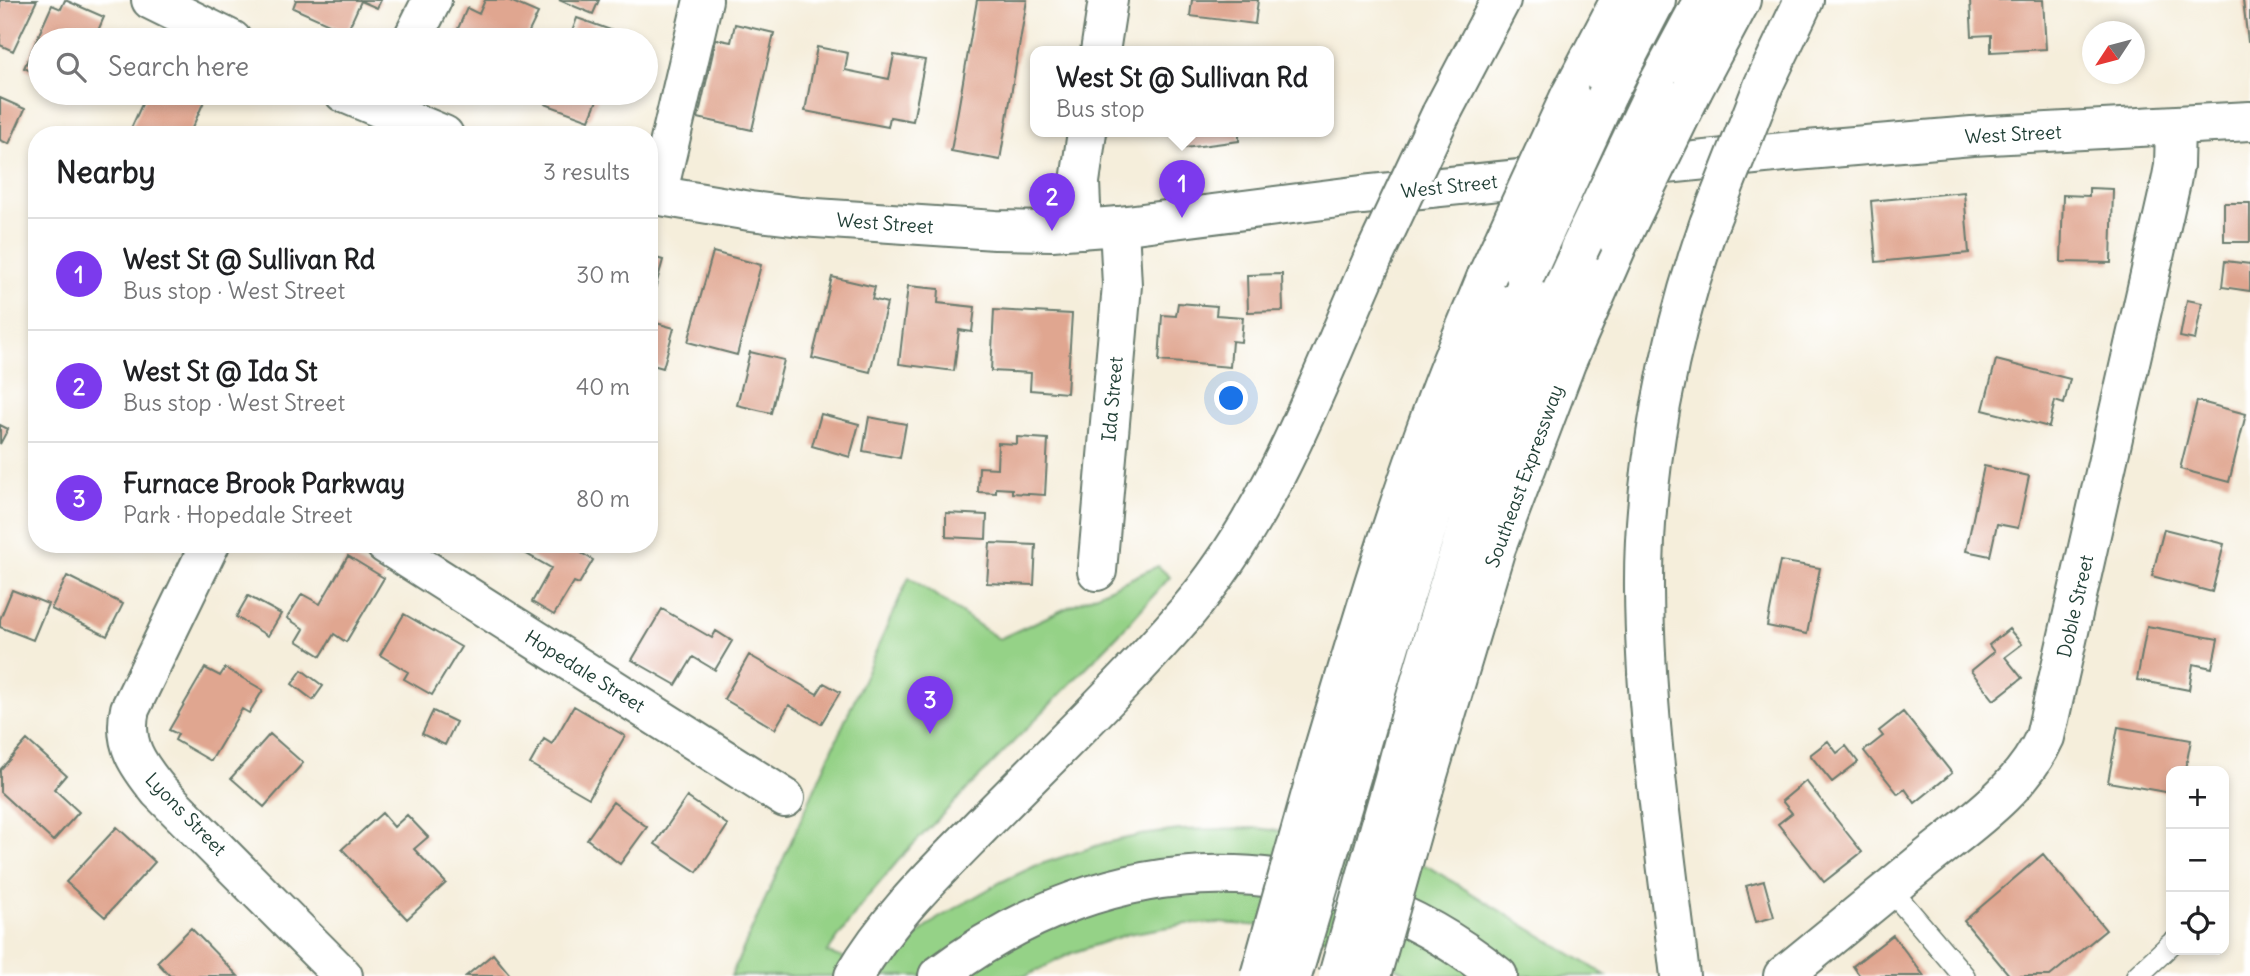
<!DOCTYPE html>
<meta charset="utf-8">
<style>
body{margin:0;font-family:Delius,sans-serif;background:#f6f6f6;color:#202124}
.controls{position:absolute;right:21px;bottom:21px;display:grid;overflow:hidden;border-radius:14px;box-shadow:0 4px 10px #0003}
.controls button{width:63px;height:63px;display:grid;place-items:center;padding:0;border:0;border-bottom:2px solid #e0e0e0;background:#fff;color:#202124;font:35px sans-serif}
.compass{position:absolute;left:2082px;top:21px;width:63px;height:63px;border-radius:50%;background:#fff;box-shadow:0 4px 10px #0003;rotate:234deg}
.you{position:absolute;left:1232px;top:399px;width:24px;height:24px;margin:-18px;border:5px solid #fff;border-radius:50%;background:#1a73e8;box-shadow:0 0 0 10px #1a73e833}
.badge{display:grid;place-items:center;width:46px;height:46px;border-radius:50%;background:#7c3aed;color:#fff;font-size:23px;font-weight:700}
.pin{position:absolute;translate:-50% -58px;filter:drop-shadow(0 2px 4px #0008)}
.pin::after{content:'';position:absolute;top:37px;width:24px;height:21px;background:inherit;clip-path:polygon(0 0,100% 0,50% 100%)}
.popup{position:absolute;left:1030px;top:46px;width:304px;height:91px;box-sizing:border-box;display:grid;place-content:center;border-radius:14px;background:#fff;filter:drop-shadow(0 2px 5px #0005);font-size:23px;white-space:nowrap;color:#757577}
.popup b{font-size:26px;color:#202124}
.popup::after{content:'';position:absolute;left:50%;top:100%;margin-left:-14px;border:14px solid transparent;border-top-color:#fff}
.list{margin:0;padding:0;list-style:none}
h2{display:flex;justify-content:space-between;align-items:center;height:91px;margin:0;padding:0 28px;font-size:30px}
h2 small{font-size:23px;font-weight:400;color:#757577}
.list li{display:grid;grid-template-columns:46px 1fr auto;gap:21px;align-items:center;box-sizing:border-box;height:112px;padding:0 28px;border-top:2px solid #e0e0e0}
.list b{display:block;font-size:26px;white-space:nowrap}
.list p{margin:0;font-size:23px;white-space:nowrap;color:#757577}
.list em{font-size:23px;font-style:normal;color:#757577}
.icon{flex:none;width:38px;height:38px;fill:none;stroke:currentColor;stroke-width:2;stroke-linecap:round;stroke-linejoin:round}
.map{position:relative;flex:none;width:2250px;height:976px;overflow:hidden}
.search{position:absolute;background:#fff;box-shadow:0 4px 10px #0003;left:28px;top:28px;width:630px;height:77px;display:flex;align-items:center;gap:18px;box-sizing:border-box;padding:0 24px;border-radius:38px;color:#757577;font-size:26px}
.panel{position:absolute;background:#fff;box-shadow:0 4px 10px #0003;left:28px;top:126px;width:630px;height:427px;border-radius:28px}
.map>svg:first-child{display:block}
.green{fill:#95d287;stroke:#5a885e;stroke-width:2}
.building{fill:#e0a690}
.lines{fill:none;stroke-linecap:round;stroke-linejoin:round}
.lane-casing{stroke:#6a7b6e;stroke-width:24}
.street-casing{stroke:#6a7b6e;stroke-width:42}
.secondary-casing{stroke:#6a7b6e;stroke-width:42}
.highway-casing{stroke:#6a7b6e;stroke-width:42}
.lane{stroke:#fff;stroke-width:21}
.street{stroke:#fff;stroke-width:38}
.secondary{stroke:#fff;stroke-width:38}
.highway{stroke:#fff;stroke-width:38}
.highway-bridge-casing{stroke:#6a7b6e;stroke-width:42;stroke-linecap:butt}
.highway-bridge{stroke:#fff;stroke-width:38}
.labels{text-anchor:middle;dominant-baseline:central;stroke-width:7;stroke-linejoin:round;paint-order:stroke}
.street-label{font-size:19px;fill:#1f3d34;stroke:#fff}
</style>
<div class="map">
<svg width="2250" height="976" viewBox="0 0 2250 976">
<rect width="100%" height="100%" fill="#fff"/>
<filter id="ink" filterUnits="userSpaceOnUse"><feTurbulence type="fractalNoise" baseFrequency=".0143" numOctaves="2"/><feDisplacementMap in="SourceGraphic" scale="14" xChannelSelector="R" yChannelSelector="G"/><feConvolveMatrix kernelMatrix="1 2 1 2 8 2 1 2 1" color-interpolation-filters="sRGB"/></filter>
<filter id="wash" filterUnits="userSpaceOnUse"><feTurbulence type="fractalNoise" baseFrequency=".00686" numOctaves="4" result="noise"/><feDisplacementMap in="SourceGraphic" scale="28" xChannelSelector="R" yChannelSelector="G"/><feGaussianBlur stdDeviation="1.57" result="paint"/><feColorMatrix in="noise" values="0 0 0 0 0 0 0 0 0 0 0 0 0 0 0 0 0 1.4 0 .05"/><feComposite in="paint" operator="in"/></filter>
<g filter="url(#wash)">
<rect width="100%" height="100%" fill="#f5eedb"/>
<path class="green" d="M1158,566L1170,577L1119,634L903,855L865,900L827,953L878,968L937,919L1001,882L1035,866L1105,843L1141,835L1179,830L1256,828L1296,833L1427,866L1607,976H1412L1370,954L1309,934L1279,927L1219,923L1187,924L1128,934L1072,953L1026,976H731L909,577L999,639Z"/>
<g id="blocks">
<path class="building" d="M0,0H37L13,51L0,45Z
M65,0L104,17L94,40H40V75L24,68L52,5L61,9Z
M296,0H381L377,8L361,1L347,32L293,8Z
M485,0H508L538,13L525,40L510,37L509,40H453L467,8L479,14Z
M559,0H599L593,14Z
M977,0H1027L1000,160L951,151Z
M1192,0H1258L1255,24L1190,16Z
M1970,0H2043L2046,49L1991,52V35L1972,36Z
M2243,0H2250V42H2248Z
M577,18L622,34L619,40H569Z
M735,24L774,33L752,130L698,118L716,39L731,42Z
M817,47L848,53L845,70L889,79L894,55L925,60L913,121L890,117L888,127L805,111Z
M147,93H198L206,97L189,135H128Z
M549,93H600L589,120L545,104Z
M0,98L25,109L9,144L0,140Z
M1182,132H1239V141L1185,148Z
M2089,188L2113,189L2111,263L2061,262L2063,195L2089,196Z
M1964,192L1969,253L1876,262L1871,201Z
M2224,203H2250V242H2224Z
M713,252L761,265L737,355L688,342Z
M649,256L663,260L650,307H649Z
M2225,261L2250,264V291L2222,287Z
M1282,274L1283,311L1248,312L1247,275Z
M832,277L875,287L872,299L887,303L870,372L812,358Z
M908,286L939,289L938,303L975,307L972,332L959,330L954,371L899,364Z
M2187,300L2202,303L2195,340L2180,337Z
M1178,303L1217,306L1216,315L1243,317L1241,342L1232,341L1230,367L1159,361L1162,315L1176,316Z
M994,310L1072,314L1067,393L1030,390L1031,373L991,371Z
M649,321L674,328L663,368L649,364Z
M750,352L784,360L771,413L737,405Z
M1996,360L2070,379L2064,404L2055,401L2049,427L1983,410Z
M2197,401L2246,414L2229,482L2180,469Z
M821,414L859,424L850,457L812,446Z
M869,417L906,424L900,458L863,451Z
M0,425L8,429L0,444Z
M1017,437L1048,439L1045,495L1012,493V489L996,488V493L978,492L979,467L997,468L998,443L1017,444Z
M1984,466L2029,476L2018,528L1997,524L1990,556L1966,551Z
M946,513L987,515L986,539L946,537Z
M2164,529L2224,544L2212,592L2152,576Z
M990,543L1036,545L1034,585L987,583Z
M509,544H566L593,560L579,584L574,582L554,615L532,602L551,568Z
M348,556L384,578L346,642L334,634L321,656L297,641L304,629L287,618L302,594L320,604Z
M1780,561L1820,568L1807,634L1767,626Z
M67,576L123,604L107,636L51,609Z
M12,590L48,604L33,640L0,627V619Z
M248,596L281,614L268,636L236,617Z
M662,609L712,638L716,631L732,641L715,670L693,657L676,685L632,660Z
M404,614L461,647L432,695L404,679L408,672L380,655Z
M2147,626L2218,639L2212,668L2193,664L2189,690L2137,680Z
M2009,629L2022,644L2005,657L2022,678L1994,700L1971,671L1994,652L1989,645Z
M749,655L817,694L824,683L840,692L821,724L789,705L775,729L724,699Z
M205,668L220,676L225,668L263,690L249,713L242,709L211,761L175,740L178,734L169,730Z
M302,670L323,686L313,700L292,684Z
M574,706L625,736L589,798L530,764L544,739L552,744Z
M433,711L456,722L445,745L422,734Z
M1903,712L1952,773L1915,803L1905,789L1898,794L1864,751L1883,736L1879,731Z
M2118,727L2191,740L2185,771H2171V793L2108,782Z
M270,734L303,763L264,807L231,778Z
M27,740L66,775L54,789L79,812L53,841L0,792V770Z
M1828,741L1837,753L1846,746L1858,762L1832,782L1810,755Z
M1806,781L1862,852L1824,882L1778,824L1792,813L1782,801Z
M687,797L728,825L697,872L655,844Z
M613,802L647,827L620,864L587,839Z
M382,813L394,827L407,815L428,837L414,849L446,883L407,919L342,849Z
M117,827L155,862L105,917L66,882Z
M2043,854L2106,930L2050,976H2010L1964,921Z
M1764,881L1774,917L1756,922L1746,886Z
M191,928L238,976H170L157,962Z
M1893,935L1924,976H1860L1853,966Z
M493,954L511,976H466Z"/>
</g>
</g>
<g filter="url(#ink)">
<use href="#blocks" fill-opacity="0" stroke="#6a7b6e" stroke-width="2"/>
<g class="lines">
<defs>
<path id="lane" d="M1890,889L1964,976
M2137,976L2171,944"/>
<path id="street" d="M412,40L432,0
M1100,52L1108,0
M657,196L703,0
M1082,229L1080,182L1087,132
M210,544L130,709C122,744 138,765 159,791L343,976
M385,544L785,798
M1097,571L1122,285L1119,226
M1783,976C1829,938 1875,901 1921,863C1966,826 2021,791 2045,737L2171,182L2174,166L2175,126"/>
<path id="secondary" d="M151,0L232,40
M344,93L444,135
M649,194L750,211L801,217L995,230L1052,231L1119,226L1362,195L1784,152L1972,136L2250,121
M938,976C1110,844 1327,838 1498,976"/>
<path id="highway" d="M1764,84L1804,0
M1657,86L1703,0
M1693,90L1741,0
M1607,95L1656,0
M1570,96L1620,0
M1441,114L1501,0
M1321,758C1356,640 1391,522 1434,407C1449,363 1469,321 1486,278
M1354,767C1388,650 1423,532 1466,418C1484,370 1505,322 1525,275
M1394,778C1441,598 1497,418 1579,250
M1424,788L1496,548L1566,363L1619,242
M854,976C887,919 935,873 981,826C1050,756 1122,687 1187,612C1274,510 1320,377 1374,256
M1680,976C1665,848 1645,719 1644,589C1643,470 1669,337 1709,224"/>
</defs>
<use href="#lane" class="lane-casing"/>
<use href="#street" class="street-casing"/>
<use href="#secondary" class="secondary-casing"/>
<use href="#highway" class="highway-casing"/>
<use href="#lane" class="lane"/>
<use href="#street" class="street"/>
<use href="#secondary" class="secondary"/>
<use href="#highway" class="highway"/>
<defs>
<path id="highway-bridge" d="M1709,224L1764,84
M1619,242L1693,90
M1579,250L1657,86
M1374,256L1441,114
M1525,275L1607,95
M1486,278L1570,96
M1260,976L1321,758
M1292,976L1354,767
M1338,976L1394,778
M1371,976L1424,788"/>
</defs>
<use href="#highway-bridge" class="highway-bridge-casing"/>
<use href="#highway-bridge" class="highway-bridge"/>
</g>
</g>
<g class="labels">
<g class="street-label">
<text transform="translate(2013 134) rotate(-3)">West Street</text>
<text transform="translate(1449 186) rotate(-6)">West Street</text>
<text transform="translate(885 223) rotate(4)">West Street</text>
<text transform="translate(1112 399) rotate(-85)">Ida Street</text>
<text transform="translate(1524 476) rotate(-70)">Southeast Expressway</text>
<text transform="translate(2075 606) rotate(-77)">Doble Street</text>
<text transform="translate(585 671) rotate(32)">Hopedale Street</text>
<text transform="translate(186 814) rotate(46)">Lyons Street</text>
</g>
</g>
</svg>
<div class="controls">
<button>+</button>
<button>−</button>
<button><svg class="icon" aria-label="locate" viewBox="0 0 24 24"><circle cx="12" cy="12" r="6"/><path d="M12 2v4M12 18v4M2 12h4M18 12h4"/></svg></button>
</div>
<svg class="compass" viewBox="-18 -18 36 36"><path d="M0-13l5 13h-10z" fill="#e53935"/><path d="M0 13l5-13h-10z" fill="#757577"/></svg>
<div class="you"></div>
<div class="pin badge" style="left:1182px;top:218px">1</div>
<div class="popup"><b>West St @ Sullivan Rd</b>Bus stop</div>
<div class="pin badge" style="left:1052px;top:231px">2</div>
<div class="pin badge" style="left:930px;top:734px">3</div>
<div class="search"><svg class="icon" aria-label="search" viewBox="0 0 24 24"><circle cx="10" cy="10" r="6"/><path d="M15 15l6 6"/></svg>Search here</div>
<section class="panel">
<h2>Nearby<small>3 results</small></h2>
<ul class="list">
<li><span class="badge">1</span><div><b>West St @ Sullivan Rd</b><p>Bus stop · West Street</p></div><em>30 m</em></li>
<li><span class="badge">2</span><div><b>West St @ Ida St</b><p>Bus stop · West Street</p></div><em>40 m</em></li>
<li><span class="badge">3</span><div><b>Furnace Brook Parkway</b><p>Park · Hopedale Street</p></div><em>80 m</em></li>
</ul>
</section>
</div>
